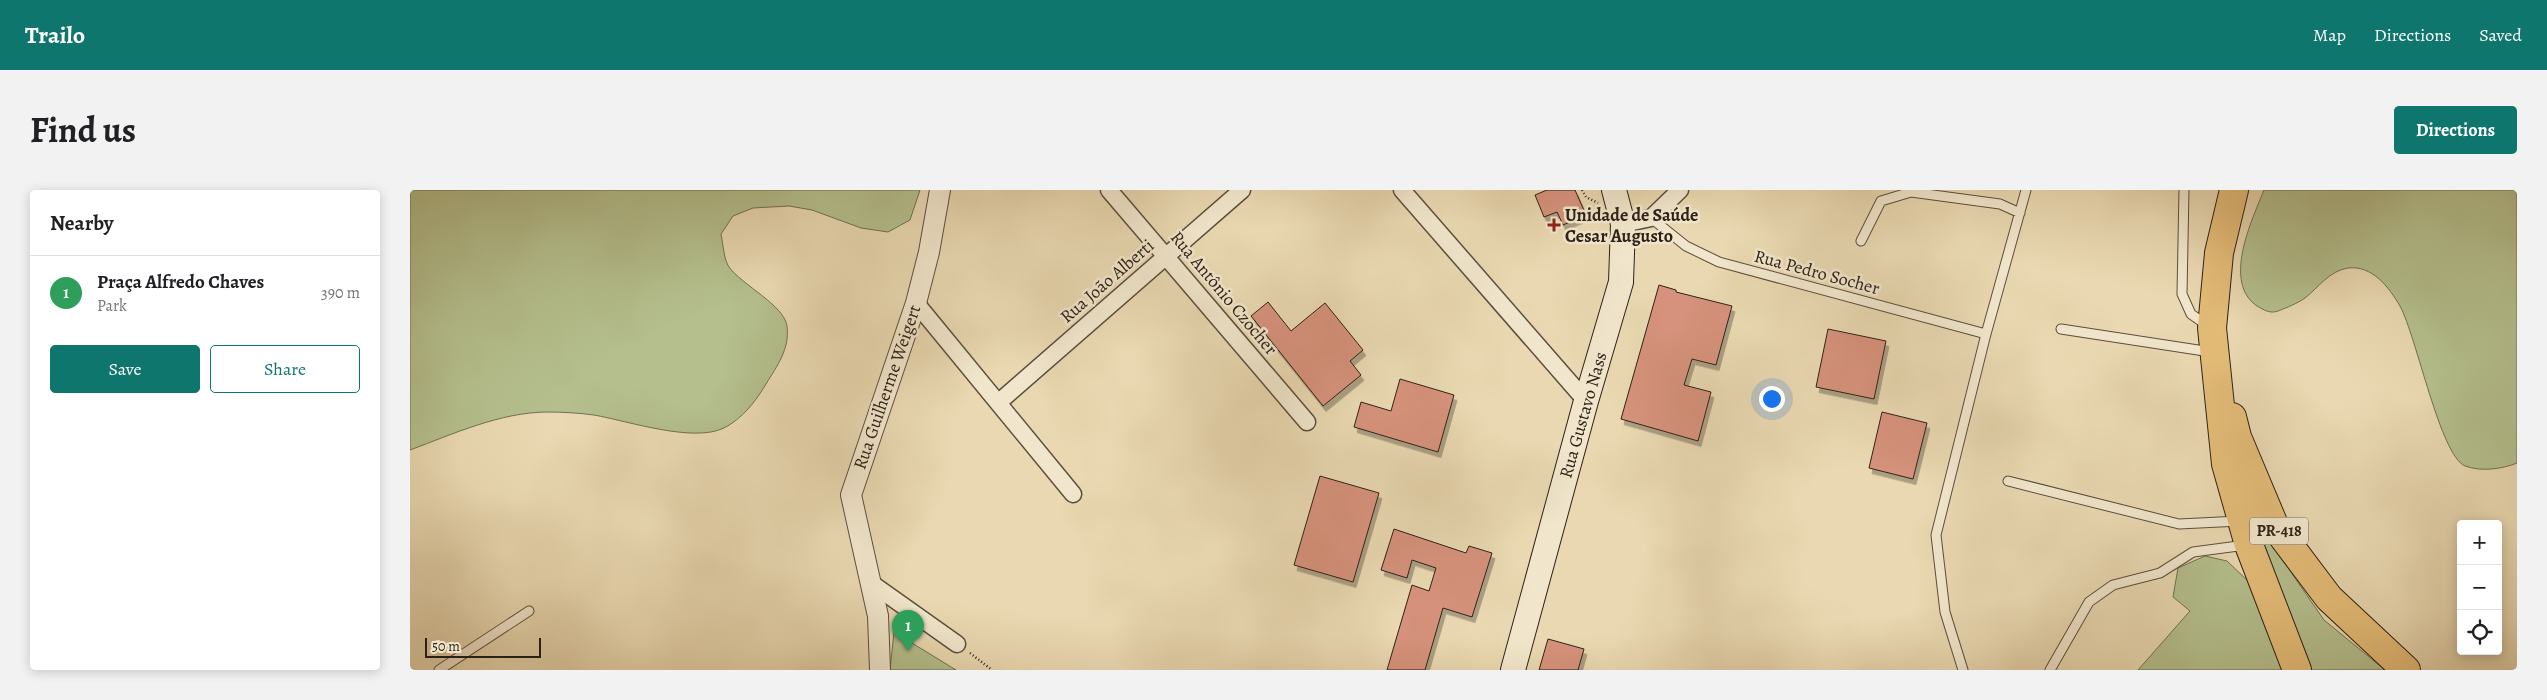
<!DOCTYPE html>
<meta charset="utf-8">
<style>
body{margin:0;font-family:Alegreya,serif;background:#f2f2f2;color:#202124}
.controls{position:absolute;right:15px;bottom:15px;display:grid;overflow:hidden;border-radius:5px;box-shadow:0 2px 12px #0003}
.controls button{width:45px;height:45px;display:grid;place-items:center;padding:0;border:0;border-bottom:1px solid #e0e0e0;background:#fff;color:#202124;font:25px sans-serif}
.scale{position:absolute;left:15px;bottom:12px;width:116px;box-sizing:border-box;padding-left:5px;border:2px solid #2d2117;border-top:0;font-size:14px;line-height:18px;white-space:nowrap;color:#2d2117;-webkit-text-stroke:4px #f1e6cc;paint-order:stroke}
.you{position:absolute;left:1361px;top:208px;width:18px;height:18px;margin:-12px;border:4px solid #fff;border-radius:50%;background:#1a73e8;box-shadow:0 0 0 8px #1a73e833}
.badge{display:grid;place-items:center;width:32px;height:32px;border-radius:50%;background:#0f766e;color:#fff;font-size:16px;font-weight:700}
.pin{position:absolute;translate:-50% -41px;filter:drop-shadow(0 1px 2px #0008)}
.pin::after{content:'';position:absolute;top:26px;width:18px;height:15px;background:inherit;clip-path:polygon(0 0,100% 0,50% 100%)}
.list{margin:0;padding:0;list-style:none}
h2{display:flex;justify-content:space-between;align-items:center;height:65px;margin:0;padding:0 20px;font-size:21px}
h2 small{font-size:16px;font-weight:400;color:#757577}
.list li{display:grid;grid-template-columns:32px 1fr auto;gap:15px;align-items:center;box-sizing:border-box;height:75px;padding:0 20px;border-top:1px solid #e0e0e0}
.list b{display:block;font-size:19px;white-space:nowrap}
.list p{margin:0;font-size:16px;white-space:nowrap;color:#757577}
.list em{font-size:16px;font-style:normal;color:#757577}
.actions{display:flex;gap:10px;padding:15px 20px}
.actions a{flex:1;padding:11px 0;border:1px solid #0f766e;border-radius:5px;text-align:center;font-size:18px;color:#0f766e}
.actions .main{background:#0f766e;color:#fff}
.icon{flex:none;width:28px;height:28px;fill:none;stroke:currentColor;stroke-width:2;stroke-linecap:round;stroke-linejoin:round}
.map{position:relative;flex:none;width:2107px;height:480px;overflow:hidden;border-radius:5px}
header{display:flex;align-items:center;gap:30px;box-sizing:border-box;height:70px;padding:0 25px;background:#0f766e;color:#fff}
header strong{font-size:24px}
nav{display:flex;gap:28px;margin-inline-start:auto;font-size:18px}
.intro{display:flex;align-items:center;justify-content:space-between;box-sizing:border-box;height:120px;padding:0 30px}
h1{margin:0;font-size:35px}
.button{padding:12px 22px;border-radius:5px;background:#0f766e;color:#fff;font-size:18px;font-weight:700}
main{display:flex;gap:30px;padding:0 30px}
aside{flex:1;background:#fff;border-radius:5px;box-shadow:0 2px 12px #0003}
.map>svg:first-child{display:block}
.green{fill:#b4bf8d;stroke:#707052}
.building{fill:#d6927c;stroke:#2d2117;filter:url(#shadow)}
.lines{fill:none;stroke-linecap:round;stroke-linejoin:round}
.service-casing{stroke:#5c4f3e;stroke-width:11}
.minor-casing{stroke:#5c4f3e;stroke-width:19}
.tertiary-casing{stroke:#5c4f3e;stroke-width:22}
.secondary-casing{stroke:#2d2117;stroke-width:26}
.trunk-casing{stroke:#2d2117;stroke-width:30}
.path{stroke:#2d2117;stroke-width:2.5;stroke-dasharray:1 2.5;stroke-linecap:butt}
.service{stroke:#f1e6cc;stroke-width:9}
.minor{stroke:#f1e6cc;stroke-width:16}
.tertiary{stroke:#f1e6cc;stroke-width:20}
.secondary{stroke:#f1e6cc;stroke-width:24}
.trunk{stroke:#e4bc78;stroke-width:28}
.poi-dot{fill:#8f2418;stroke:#f1e6cc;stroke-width:2}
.labels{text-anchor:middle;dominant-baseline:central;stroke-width:5;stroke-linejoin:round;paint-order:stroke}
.shield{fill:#f1e6cc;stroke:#685c4d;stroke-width:1}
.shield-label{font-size:16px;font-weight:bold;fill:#2d2117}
.poi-label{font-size:18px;font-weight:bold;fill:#2d2117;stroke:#f1e6cc;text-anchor:start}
.street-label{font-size:18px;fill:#2d2117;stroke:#f1e6cc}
</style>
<header>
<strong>Trailo</strong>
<nav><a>Map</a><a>Directions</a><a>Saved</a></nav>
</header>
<div class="intro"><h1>Find us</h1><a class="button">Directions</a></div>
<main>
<aside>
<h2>Nearby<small></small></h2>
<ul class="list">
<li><span class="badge" style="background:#2e9e5b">1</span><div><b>Praça Alfredo Chaves</b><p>Park</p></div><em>390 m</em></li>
</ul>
<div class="actions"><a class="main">Save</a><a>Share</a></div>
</aside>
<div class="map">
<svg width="2107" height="480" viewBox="0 0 2107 480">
<defs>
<filter id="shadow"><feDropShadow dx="3" dy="5.5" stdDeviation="0" flood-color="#0004"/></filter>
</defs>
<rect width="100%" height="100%" fill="#e9d8b1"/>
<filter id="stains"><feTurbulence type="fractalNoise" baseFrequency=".004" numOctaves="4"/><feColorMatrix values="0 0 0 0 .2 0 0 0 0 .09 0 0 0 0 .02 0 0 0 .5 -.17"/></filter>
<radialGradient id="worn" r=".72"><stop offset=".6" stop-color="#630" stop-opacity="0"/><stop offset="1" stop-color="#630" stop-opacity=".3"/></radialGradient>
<path class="green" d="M0,0H510L500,30L478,42L451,38L402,20L379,16L343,18L323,26L311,44C313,54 314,70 319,77C332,95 374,115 377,136C380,159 367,176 356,194C346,211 332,229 314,238C283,253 218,231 184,225C169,223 153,222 138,222C91,222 43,244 0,260Z
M1854,0H2107V273C2092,279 2071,282 2055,276C2030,265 2007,148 1990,116C1979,97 1962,75 1938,78C1919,81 1909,97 1895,108C1888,113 1876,118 1868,121C1860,124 1854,120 1847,116C1812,92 1842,30 1854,0Z
M1847,333L1914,430L1975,480H1894L1853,371Z
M1795,366L1817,371L1838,391L1873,480H1728L1780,421L1763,407L1768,378Z
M484,442L546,480H480Z"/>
<path class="building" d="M1137,0H1165L1176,25L1153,35L1147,22L1134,27L1125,5Z
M1249,95L1266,100V102L1322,116L1306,175L1282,169L1274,195L1301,202L1288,251L1211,229Z
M858,112L881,141L915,113L953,160L940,171L951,185L913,216L841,126Z
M1418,139L1476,151L1464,209L1406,197Z
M990,189L1044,205L1028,262L944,237L951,212L981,221Z
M1472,222L1517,233L1503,289L1459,278Z
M910,286L969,303L943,392L884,375Z
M984,339L1056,363L1059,356L1082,363L1062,427L1033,418L1015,480H977L1002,395L1019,401L1026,378L1002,370L997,388L971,380Z
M1138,449L1174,459L1168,480H1129Z"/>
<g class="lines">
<defs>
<path id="service" d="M1774,0L1772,104L1781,124L1798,136
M1241,28L1276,56L1309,72L1576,144
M1451,51L1471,11L1501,2L1590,14L1610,23
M1651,139L1801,162
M1598,291L1769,334L1830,331
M29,480L119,421
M1553,480L1535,422L1526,345L1576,144L1616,0
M1640,480L1679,412L1703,395L1750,383L1783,362L1836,355"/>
<path id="minor" d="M699,0L897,232
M992,0L1176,211
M1213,34L1241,28L1270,0
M506,113L663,304
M589,212L832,0
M461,393L547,454"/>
<path id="tertiary" d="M470,480L468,426L441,305L506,113L519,62L530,0"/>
<path id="secondary" d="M1103,480L1176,211L1211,92L1213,34L1204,0"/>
<path id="trunk" d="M1824,0L1809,63L1802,138L1816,274L1839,355L1887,480
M1822,227L1827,247L1864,335L1919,408L1996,480"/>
</defs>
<use href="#service" class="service-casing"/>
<use href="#minor" class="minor-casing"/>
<use href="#tertiary" class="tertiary-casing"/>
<use href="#secondary" class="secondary-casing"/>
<use href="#trunk" class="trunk-casing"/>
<path class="path" d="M1172,0L1176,7L1188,13
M560,463L582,480"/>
<use href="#service" class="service"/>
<use href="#minor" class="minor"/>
<use href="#tertiary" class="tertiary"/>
<use href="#secondary" class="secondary"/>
<use href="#trunk" class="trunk"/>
</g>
<path class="poi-dot" d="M1141.5 27.5h5v5h5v5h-5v5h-5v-5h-5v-5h5z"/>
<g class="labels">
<rect class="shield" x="1840" y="327.5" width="58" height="27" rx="4"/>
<g class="shield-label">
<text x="1869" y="341">PR-418</text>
</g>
<g class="poi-label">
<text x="1155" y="25">Unidade de Saúde<tspan x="1155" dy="21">Cesar Augusto</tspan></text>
</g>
<g class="street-label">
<text transform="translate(1407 82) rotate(15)">Rua Pedro Socher</text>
<text transform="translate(697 91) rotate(-41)">Rua João Alberti</text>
<text transform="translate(814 103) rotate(50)">Rua Antônio Czocher</text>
<text transform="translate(477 197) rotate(-71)">Rua Guilherme Weigert</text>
<text transform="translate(1173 225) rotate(-74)">Rua Gustavo Nass</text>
</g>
</g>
<rect width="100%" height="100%" filter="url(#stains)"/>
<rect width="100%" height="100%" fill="url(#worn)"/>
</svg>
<div class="controls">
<button>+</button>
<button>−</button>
<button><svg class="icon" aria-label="locate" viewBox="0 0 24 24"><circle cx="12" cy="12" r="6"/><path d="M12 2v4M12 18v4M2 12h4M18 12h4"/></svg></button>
</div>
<div class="scale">50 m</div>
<div class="you"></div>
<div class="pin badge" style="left:498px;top:461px;background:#2e9e5b">1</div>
</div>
</main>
